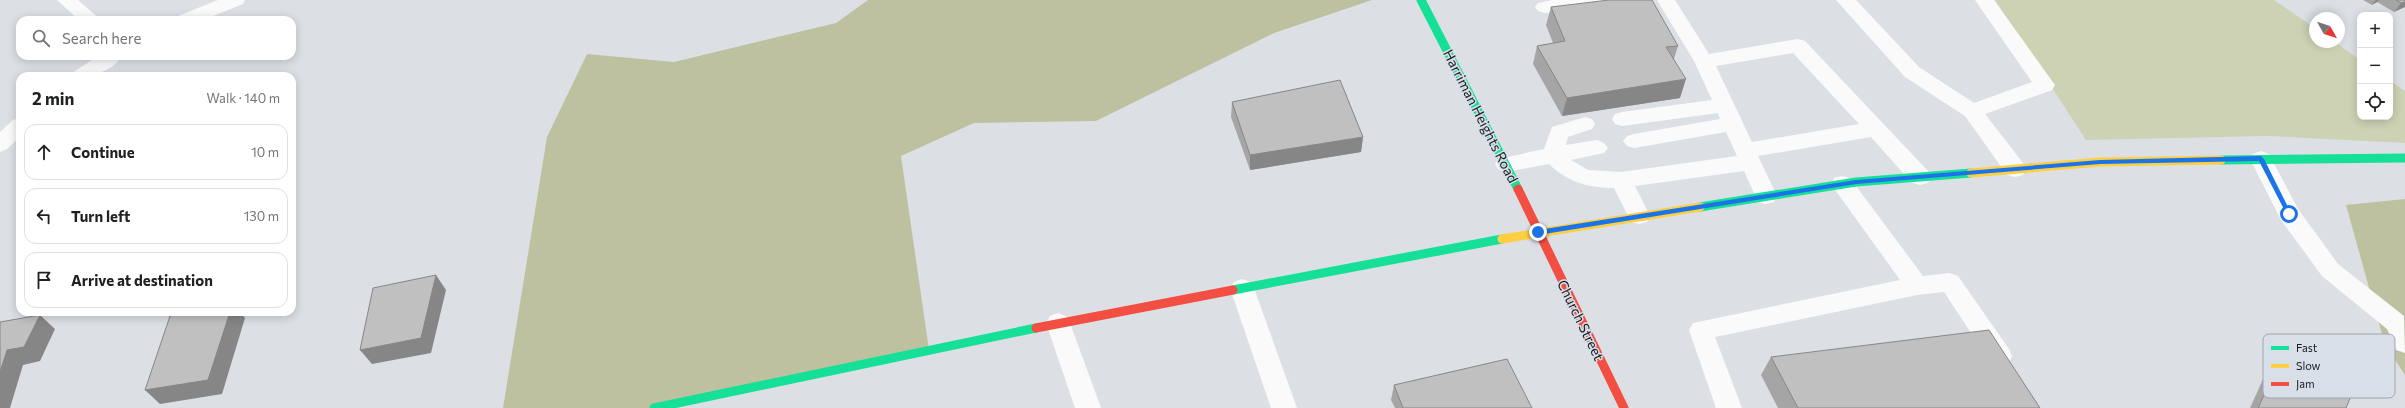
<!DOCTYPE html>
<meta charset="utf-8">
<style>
body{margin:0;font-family:Commissioner,sans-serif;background:#f2f2f2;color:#202124}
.controls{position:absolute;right:12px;top:12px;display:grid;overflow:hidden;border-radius:8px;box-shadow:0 2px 10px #0003}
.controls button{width:36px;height:36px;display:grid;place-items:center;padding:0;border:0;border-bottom:1px solid #e0e0e0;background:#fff;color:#202124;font:20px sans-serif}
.compass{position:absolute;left:2309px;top:12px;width:36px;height:36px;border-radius:50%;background:#fff;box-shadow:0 2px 10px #0003;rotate:129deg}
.stop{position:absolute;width:12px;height:12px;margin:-9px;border:3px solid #1a73e8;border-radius:50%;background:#fff}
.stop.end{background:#1a73e8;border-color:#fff;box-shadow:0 1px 4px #0008}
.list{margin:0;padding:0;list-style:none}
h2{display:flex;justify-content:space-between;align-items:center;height:52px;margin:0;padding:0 16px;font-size:17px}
h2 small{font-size:13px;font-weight:400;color:#757577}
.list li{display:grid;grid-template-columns:26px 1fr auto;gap:12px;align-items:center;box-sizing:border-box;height:56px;margin:0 8px 8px;padding:0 8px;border:1px solid #e0e0e0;border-radius:12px}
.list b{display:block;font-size:15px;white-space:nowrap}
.list em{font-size:13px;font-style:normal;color:#757577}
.icon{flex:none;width:22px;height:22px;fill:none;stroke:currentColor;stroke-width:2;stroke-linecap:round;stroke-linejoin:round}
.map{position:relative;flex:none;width:2405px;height:408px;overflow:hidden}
.search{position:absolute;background:#fff;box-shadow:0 2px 10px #0003;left:16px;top:16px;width:280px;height:44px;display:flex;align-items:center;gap:10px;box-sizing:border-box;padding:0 14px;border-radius:12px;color:#757577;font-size:15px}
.panel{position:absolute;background:#fff;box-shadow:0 2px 10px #0003;left:16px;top:72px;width:280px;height:244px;border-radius:12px}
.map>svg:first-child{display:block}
.green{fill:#ced2b4}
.forest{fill:#bdc1a0}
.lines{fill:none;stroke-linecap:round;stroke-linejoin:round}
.lane{fill:#fafafb;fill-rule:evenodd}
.street{fill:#fafafb;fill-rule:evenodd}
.fast{stroke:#16e098;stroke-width:9}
.slow{stroke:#ffcf43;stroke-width:9}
.jam{stroke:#f24e42;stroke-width:9}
.wall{fill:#a5a5a6}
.shaded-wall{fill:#868687}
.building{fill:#c0c0c1;stroke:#868687}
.route{fill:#1a73e8}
.labels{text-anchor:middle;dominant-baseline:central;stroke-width:3;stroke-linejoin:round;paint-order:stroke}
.street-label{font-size:14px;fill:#1a1c1f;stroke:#d8dfe9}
.key{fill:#d8dfe9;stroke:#9fa4ac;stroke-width:1}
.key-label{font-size:11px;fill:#1a1c1f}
</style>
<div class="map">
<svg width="2405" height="408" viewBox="0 0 2405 408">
<rect width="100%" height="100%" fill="#dce0e5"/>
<path class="green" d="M1995,0H2274L2315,28V42H2335L2360,60V117H2390V81L2405,91V143L2268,136L2086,140Z"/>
<path class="forest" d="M868,0H1372L1274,33L1096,121L974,123L901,156L929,350L654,408H503L547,137L587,54L674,62L836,23Z
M2405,199V375L2385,345L2346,205Z"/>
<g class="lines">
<path class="lane" d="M1552,0H1611L1609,4L1602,6L1545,13L1538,11L1535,7L1538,3Z
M1657,0H1675L1709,54L1798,39L1805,41L1928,171L1931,177L1928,183L1920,185L1912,183L1871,137L1758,156L1777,196L1774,202L1766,204L1758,202L1744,171L1635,186L1650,216L1647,222L1639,224L1631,222L1614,188C1589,188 1567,182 1549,164L1506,172L1498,169L1495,164L1498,159L1544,149L1552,127L1585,117L1592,119L1595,124L1592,129L1568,137L1566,145L1597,140L1604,143L1608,148L1604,153L1571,160L1588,170L1621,172L1737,156L1726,132L1634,148L1627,146L1623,141L1627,136L1634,134L1720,119L1718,113L1622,126L1615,124L1612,119L1615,114L1622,112L1712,100L1694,61ZM1793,53L1859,124L1752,142L1716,66Z
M1836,0H1856L1919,67L1974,103L2032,82L1975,0H1994L2055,85L2052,90L1985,114L2023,163L2026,169L2023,175L2015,177L2007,175L1965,116L1905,77Z
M2261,151L2269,154L2298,209L2338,264L2404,316L2405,353L2396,350L2387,329L2322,276L2281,220L2250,159L2253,154Z
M1842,176L1850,178L1923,276L1950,273L1958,276L2009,349L2012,356L2009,363L2000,366L1991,363L1944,292L1917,295L1715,337L1742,408H1716L1689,330L1693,323L1900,280L1831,184L1834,178Z
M1242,279L1250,282L1254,288L1297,408H1271L1230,288L1234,282Z
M1058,313L1066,316L1070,323L1101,408H1075L1046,323L1050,316Z"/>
<path class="street" d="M57,0H78L101,20H79Z
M218,0H245L243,4L203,20H175L178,16Z
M98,56H122C110,74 91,76 72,76L75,71Z
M20,118V137L7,149L0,152V132L13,120Z"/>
<path class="fast" d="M1421,0L1518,189
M2221,160L2405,158
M1700,207L1856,182L1971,173
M1233,290L1502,239
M654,408L1036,328"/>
<path class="slow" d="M1971,173L2100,162L2221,160
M1502,239L1700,207"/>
<path class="jam" d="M1518,189L1624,408
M1036,328L1233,290"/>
</g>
<path class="wall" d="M2363,0H2405L2394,12L2377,2L2372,5Z
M1551,7L1678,46L1674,59L1680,98L1562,116L1533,64L1537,46L1553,43L1546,25Z
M1232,102L1363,137L1361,152L1250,170L1231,117Z
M2287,345L2346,408H2250L2272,359Z
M1771,357L2040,408H1778L1761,375Z
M1394,385L1532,408H1395L1391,400Z"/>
<path class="shaded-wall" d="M2376,0H2379L2377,2L2372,5Z
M2405,2V7L2394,12L2401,3Z
M1686,79L1680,98L1562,116L1567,98Z
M1363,137L1361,152L1250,170V155Z
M436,275L446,290L431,353L372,364L360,350Z
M230,312H240L245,318L222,394L160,404L145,390Z
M40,315L55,329L40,361L23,365L10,408H0V372L7,350Z"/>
<path class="building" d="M1609,0H1652L1678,46L1666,47L1686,79L1567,98L1537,46L1565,41L1551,7Z
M2396,0H2405V2L2401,3Z
M1340,80L1363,137L1250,155L1232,102Z
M436,275L421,338L360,350L373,288Z
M191,312H230L208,380L145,390L170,316Z
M40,315L24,347L7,350L0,372V322Z
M1989,330L2040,408H1798L1771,357Z
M2287,345L2357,381L2346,408H2258Z
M1507,359L1532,408H1403L1394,385Z"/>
<path class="route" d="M2261,156L2264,159L2292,215H2287L2259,161L2100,164L1856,184L1538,235L1535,232L1538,230L1856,180L2100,160Z"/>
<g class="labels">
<g class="street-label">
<text transform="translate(1481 116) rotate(63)">Harriman Heights Road</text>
<text transform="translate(1581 320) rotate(64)">Church Street</text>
</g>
</g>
<rect x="2263" y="334" width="132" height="64" rx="6" class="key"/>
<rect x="2271" y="346" width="18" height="4" fill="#16e098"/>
<rect x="2271" y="364" width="18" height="4" fill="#ffcf43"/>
<rect x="2271" y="382" width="18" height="4" fill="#f24e42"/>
<g class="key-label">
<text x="2296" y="352">Fast</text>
<text x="2296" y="370">Slow</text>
<text x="2296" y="388">Jam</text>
</g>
</svg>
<div class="controls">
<button>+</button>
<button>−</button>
<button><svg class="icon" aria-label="locate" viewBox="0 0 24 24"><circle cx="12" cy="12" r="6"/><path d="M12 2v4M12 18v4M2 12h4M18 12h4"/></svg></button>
</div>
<svg class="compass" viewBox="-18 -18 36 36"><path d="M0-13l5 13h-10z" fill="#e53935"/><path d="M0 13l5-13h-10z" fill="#757577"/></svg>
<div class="stop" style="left:2289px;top:214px"></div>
<div class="stop end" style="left:1538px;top:232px"></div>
<div class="search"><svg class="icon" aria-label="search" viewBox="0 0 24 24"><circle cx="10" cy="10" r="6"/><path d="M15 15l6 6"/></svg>Search here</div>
<section class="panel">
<h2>2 min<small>Walk · 140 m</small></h2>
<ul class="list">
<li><svg class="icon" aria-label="ahead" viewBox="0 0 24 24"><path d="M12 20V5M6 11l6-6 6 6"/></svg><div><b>Continue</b></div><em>10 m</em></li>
<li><svg class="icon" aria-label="left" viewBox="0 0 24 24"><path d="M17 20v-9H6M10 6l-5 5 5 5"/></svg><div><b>Turn left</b></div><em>130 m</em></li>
<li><svg class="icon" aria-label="arrive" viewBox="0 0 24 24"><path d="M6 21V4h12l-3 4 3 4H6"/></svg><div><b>Arrive at destination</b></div></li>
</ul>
</section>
</div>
